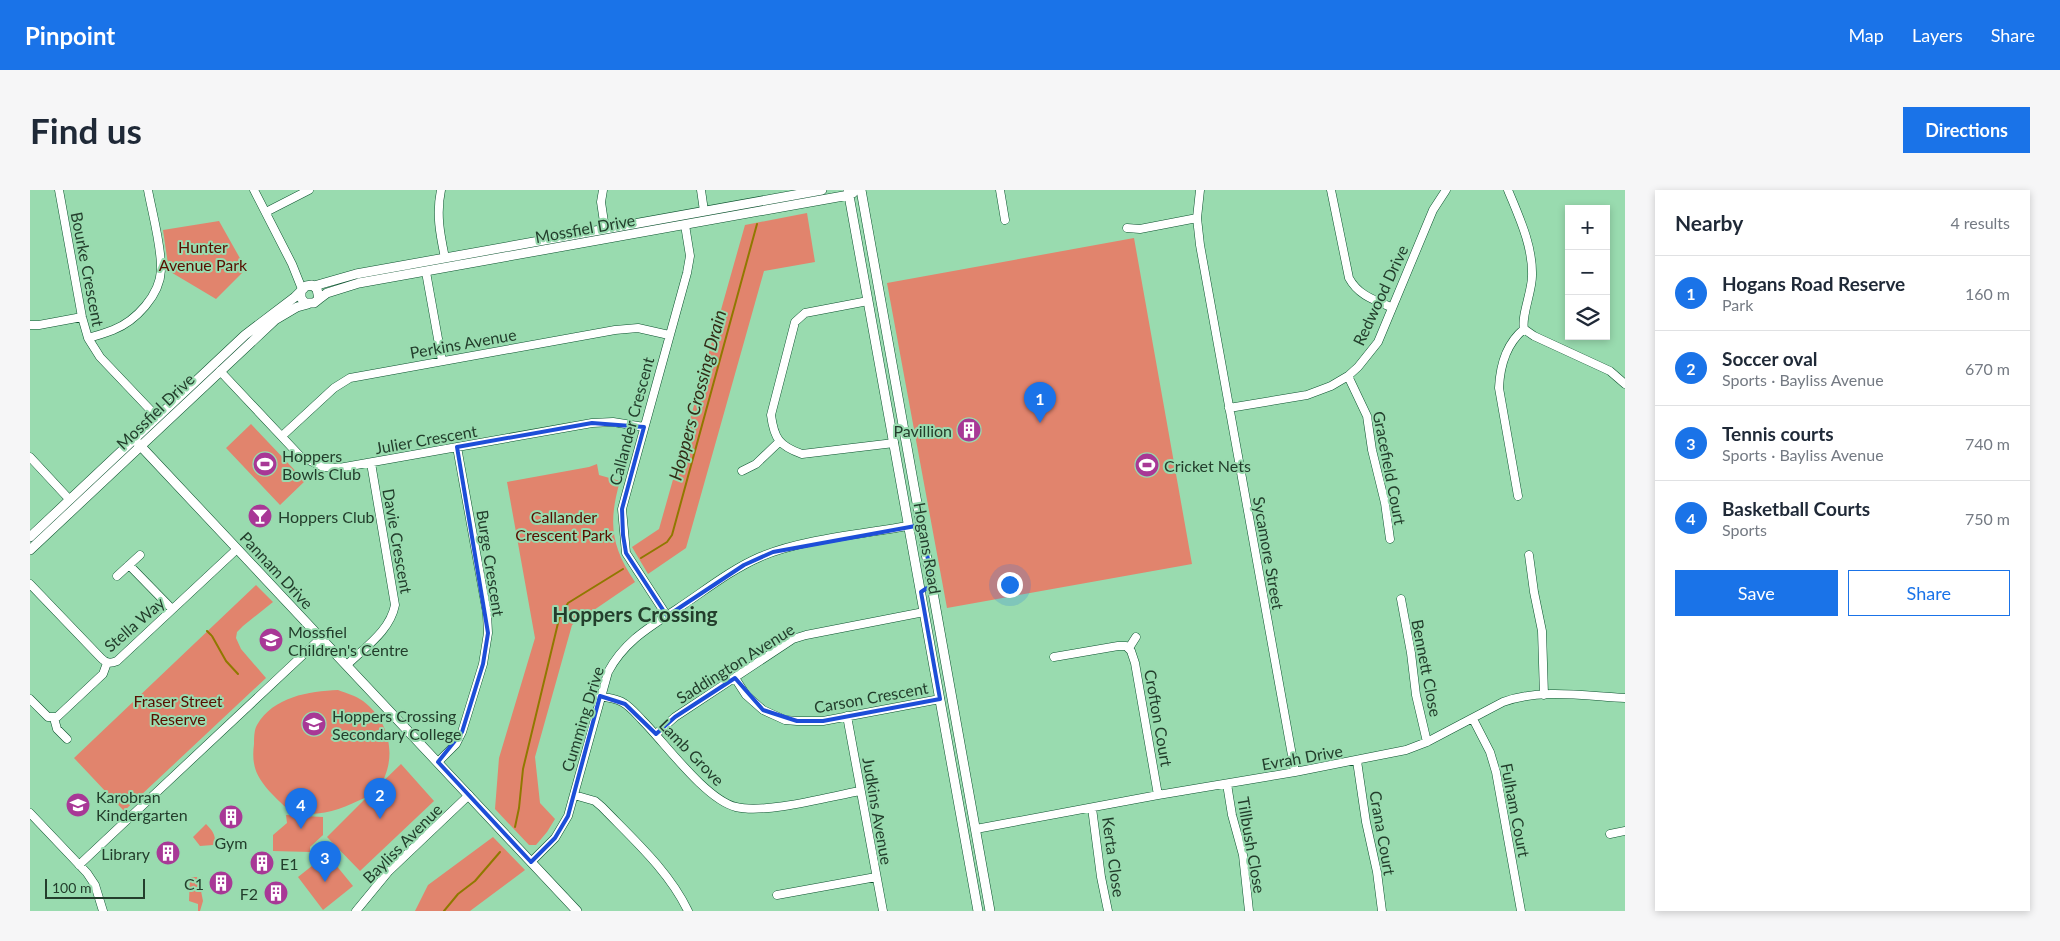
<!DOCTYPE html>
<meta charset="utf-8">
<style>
body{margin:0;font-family:Lato,sans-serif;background:#f6f6f7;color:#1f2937}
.controls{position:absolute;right:15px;top:15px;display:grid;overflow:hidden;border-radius:0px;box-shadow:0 2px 8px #0003}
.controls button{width:45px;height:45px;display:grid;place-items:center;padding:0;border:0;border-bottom:1px solid #e0e1e3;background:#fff;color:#1f2937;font:25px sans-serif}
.scale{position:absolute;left:15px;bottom:12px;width:100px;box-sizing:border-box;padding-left:5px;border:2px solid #233e2c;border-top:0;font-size:14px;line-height:18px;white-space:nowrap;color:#233e2c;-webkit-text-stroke:4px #99dbaf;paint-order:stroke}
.you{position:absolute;left:979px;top:394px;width:18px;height:18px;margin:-12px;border:4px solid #fff;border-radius:50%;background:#1a73e8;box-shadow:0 0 0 8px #1a73e833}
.badge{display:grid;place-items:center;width:32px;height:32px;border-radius:50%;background:#1a73e8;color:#fff;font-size:16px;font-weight:700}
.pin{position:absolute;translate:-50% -41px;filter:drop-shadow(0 1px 2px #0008)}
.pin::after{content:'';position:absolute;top:26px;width:18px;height:15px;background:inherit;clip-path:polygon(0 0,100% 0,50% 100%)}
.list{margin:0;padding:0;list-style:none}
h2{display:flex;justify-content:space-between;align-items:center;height:65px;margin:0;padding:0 20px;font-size:21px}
h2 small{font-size:16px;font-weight:400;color:#747a83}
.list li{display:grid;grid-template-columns:32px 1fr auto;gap:15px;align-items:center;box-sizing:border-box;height:75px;padding:0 20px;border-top:1px solid #e0e1e3}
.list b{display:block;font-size:19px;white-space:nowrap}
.list p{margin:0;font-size:16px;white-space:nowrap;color:#747a83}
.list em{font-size:16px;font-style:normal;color:#747a83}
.actions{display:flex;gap:10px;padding:15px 20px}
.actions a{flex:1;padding:11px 0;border:1px solid #1a73e8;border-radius:0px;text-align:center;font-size:18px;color:#1a73e8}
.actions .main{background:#1a73e8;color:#fff}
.icon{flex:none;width:28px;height:28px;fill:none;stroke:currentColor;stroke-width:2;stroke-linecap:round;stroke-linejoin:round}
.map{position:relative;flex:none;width:1595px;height:721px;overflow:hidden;border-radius:0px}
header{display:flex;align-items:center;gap:30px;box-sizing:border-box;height:70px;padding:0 25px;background:#1a73e8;color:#fff}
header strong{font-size:24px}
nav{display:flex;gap:28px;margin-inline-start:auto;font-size:18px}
.intro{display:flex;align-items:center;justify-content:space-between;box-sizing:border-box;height:120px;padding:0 30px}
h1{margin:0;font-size:35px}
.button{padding:12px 22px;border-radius:0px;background:#1a73e8;color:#fff;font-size:18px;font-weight:700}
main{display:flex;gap:30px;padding:0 30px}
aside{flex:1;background:#fff;border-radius:0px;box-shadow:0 2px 8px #0003}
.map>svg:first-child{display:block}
.green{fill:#e1846d}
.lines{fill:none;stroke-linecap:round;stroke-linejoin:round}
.stream{stroke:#907800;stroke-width:2}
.minor-casing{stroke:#0b522e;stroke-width:9}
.tertiary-casing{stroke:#0b522e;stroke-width:10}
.minor{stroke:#fff;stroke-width:8}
.tertiary{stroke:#fff;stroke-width:9}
.marked{fill:none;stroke:#1d4ed8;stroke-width:4;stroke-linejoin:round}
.labels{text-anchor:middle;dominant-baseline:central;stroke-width:4;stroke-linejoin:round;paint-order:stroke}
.street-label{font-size:16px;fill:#233e2c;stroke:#99dbaf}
.park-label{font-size:16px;fill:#580f00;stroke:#99dbaf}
.poi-label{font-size:16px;fill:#233e2c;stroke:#99dbaf;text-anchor:start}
.water-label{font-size:18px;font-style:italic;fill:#322d17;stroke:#99dbaf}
.district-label{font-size:21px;font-weight:bold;fill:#233e2c;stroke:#99dbaf}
</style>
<header>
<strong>Pinpoint</strong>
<nav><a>Map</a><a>Layers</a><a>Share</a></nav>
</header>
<div class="intro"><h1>Find us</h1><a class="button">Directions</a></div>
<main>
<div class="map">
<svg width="1595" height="721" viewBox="0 0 1595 721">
<rect width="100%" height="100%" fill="#99dbaf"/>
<path class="green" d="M777,23L785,72L734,81L656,358L618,384L602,357L629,339L715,35Z
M189,31L216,79L186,109L139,81L133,40Z
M1104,48L1162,374L917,418L857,93Z
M221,234L275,291L250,315L196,258Z
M567,274L569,285L590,291C578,333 581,356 605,392L542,435L505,567L510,613L525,629L517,642L506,655H499L465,619L469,568L505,448L477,292L559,277Z
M226,395L243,412L213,436L207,442L206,448L211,459L236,488L94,621L44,568Z
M308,500C316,503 326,506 333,511C356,528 366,559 355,586C353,592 347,596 343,601L371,574L404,611L330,681L297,647L337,607C312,618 295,627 267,623C259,622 249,611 243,605C227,588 221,577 224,554C224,548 224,540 227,535C243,507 279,501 308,500Z
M256,625L293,627V645L280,657V662L243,661V645L257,633Z
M176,634C182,640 188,647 183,655L170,656L163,647Z
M463,647L495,680L440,721H385L398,695Z
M297,664L323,696L293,720L268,687Z
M160,687H167L169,695L168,700L171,701L173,711L170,721H168V714L159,711Z"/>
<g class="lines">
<path class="stream" d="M611,368L637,352L642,345L727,34
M177,441L181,445
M182,446L196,471L208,484
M485,637L489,618L493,579L529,429L538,413L593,379
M414,721L428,704L445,691L470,662"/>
<defs>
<path id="minor" d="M29,0L52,127L58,148L70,167L127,227
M224,0L262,74L272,99
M411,0C406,24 410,44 415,68
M573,0L571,12L575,39
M671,0L674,21
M970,0L975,30
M1170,0L1167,28L1170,55L1265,582
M1301,0L1319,88C1328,105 1344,110 1361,117
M1478,0C1489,27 1503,56 1502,86C1502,102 1491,126 1494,139L1504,146L1580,181L1595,194
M236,22L279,0
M1097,38L1110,39L1167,28
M396,82L412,171
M838,111L775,123L765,132L741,225C744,248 749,256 772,264L864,253
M0,135H9L52,127
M58,148C66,146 75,143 83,140C106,131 130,105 131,80C132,58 122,22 118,0
M190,181L270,266L293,277L309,278L562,233L583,232L614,237
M1318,186L1337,226L1342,260L1355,313L1360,349
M1199,218L1277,205L1301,196L1318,186L1328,177L1348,152L1403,20L1416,0
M252,246L304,198L320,188L585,140L608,138L639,145
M0,267L39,309
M712,281L726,274L749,252
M1488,306L1469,198C1470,176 1477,153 1494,139
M1499,365L1504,402L1512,441L1514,505
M99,375L142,419
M87,386L110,365
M0,394L71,468C76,473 80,474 87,471L207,359
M1371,409L1381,463L1386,505L1397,552
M637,426L596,363L592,319L657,83L660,66L655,35
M1099,458L1106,447
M1024,467L1088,456H1096L1101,461L1105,473L1128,605
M317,475C335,457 360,441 365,415L341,273
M705,488L716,505L733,520L755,530L767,531H793L910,509
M570,506C577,508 585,508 592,512C600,516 606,524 612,530C635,553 676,610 706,617C736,624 798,607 830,601
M0,509L18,527H27L73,484L77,473
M817,526L853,721
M24,528L27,539L37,549
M1443,529L1460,562L1466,582L1491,721
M626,544L645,527L763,449L776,445L894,422
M1327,571L1336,632L1347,682L1352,721
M408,572L426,554L432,542L453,474L458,443L457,423L427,257
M1197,594L1202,625L1213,665L1219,721
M544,605L565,611L572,617C603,649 639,681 658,721
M1062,618L1071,687L1078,721
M0,623L57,683L65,695L73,721
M946,639L1128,605L1265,582L1376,560L1397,552L1473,512C1511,498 1555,506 1595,508
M1580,644L1595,641
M501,672L525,648L538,626L578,482C594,452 618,438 647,419C673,402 700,380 730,367C772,349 833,344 878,336
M49,675L291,448
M747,705L846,687
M326,721L359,681L439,605"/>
<path id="tertiary" d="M818,0L948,721
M831,0C874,240 917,481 960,721
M284,96L326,84L792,0
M289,109L297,103L329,93L819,5L823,3
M104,249L547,721
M0,347L215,145L265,107L276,96L282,95L287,99L289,109L284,113H275L271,108V101
M0,360L245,130L267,117L278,114"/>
</defs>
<use href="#minor" class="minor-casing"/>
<use href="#tertiary" class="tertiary-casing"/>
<use href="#minor" class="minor"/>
<use href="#tertiary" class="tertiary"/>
</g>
<path class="marked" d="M562,233L614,237L592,319L593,345L596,363L637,426L714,375L743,362L891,335L903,394L891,402L910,509L793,531H767L733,520L705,488L645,527L626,544L595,514L570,506L538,626L525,648L501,672L408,572L432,542L453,474L458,443L427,257Z"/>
<defs>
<symbol id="building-disc" viewBox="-11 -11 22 22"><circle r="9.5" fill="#a83896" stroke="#99dbaf"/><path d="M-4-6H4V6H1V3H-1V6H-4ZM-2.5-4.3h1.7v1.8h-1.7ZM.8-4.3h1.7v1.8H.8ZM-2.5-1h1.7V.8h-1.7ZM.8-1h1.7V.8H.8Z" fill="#fff"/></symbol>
<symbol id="stadium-disc" viewBox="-11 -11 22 22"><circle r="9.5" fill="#a83896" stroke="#99dbaf"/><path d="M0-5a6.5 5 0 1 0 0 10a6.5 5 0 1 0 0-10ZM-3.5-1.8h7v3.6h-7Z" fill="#fff"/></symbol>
<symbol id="bar-disc" viewBox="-11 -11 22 22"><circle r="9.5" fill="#a83896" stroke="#99dbaf"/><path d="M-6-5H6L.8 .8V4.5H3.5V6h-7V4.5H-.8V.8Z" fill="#fff"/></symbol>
<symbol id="school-disc" viewBox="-11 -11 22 22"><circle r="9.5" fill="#a83896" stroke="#99dbaf"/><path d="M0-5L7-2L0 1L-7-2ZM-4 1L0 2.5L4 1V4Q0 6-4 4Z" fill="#fff"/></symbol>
</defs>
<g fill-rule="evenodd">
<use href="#building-disc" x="925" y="226" width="28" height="28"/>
<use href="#stadium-disc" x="221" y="260" width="28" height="28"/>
<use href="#stadium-disc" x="1103" y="261" width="28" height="28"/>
<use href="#bar-disc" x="216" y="312" width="28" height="28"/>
<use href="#school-disc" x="227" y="436" width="28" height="28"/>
<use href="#school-disc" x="270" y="520" width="28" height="28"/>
<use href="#school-disc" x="34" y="601" width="28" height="28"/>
<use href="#building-disc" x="187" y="613" width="28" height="28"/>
<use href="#building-disc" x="124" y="649" width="28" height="28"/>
<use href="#building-disc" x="218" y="659" width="28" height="28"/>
<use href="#building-disc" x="177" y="679" width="28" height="28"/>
<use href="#building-disc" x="232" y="689" width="28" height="28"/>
</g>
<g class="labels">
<g class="street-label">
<text transform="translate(555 38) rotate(-10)">Mossfiel Drive</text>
<text transform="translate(58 79) rotate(79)">Bourke Crescent</text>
<text transform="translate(1350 105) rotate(-65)">Redwood Drive</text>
<text transform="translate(433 153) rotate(-10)">Perkins Avenue</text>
<text transform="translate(125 221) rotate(-44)">Mossfiel Drive</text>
<text transform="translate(601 231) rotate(-75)">Callander Crescent</text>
<text transform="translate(396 249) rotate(-10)">Julier Crescent</text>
<text transform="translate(1360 278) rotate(79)">Gracefield Court</text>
<text transform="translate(368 351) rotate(80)">Davie Crescent</text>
<text transform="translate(898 358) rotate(80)">Hogans Road</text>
<text transform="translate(1239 363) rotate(80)">Sycamore Street</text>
<text transform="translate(461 373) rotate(81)">Burge Crescent</text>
<text transform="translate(247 380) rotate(47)">Pannam Drive</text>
<text transform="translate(104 434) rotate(-41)">Stella Way</text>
<text transform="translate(705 473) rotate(-32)">Saddington Avenue</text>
<text transform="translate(1397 478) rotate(79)">Bennett Close</text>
<text transform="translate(841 507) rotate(-10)">Carson Crescent</text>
<text transform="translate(1129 528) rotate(80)">Crofton Court</text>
<text transform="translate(552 529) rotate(-73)">Cumming Drive</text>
<text transform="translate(662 562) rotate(46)">Lamb Grove</text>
<text transform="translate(1272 567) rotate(-10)">Evrah Drive</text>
<text transform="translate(1486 620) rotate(79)">Fulham Court</text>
<text transform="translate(848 621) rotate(80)">Judkins Avenue</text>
<text transform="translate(1353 643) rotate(80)">Crana Court</text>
<text transform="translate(372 653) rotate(-45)">Bayliss Avenue</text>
<text transform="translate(1222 655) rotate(80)">Tillbush Close</text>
<text transform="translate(1084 667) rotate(82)">Kerta Close</text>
</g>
<g class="park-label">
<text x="173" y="56">Hunter<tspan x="173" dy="18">Avenue Park</tspan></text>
<text x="534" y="326">Callander<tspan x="534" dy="18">Crescent Park</tspan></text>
<text x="148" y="510">Fraser Street<tspan x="148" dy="18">Reserve</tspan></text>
</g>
<g class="poi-label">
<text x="922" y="240" text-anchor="end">Pavillion</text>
<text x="252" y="265">Hoppers<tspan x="252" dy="18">Bowls Club</tspan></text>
<text x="1134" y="275">Cricket Nets</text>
<text x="248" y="326">Hoppers Club</text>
<text x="258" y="441">Mossfiel<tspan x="258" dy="18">Children's Centre</tspan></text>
<text x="302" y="525">Hoppers Crossing<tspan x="302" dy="18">Secondary College</tspan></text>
<text x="66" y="606">Karobran<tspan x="66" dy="18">Kindergarten</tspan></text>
<text x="201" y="652" text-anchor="middle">Gym</text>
<text x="120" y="663" text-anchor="end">Library</text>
<text x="250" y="673">E1</text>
<text x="174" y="693" text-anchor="end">C1</text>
<text x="228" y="703" text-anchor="end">F2</text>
</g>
<g class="water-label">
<text transform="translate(667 205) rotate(-75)">Hoppers Crossing Drain</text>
</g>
<g class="district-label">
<text x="605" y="423">Hoppers Crossing</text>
</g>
</g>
</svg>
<div class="controls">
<button>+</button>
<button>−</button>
<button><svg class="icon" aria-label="layers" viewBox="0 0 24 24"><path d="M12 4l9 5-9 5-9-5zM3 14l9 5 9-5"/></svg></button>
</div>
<div class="scale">100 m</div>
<div class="you"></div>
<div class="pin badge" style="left:1010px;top:233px">1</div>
<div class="pin badge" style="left:350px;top:629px">2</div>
<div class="pin badge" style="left:295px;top:692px">3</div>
<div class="pin badge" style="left:271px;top:639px">4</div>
</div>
<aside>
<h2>Nearby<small>4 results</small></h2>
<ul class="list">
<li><span class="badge">1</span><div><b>Hogans Road Reserve</b><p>Park</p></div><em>160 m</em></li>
<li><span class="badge">2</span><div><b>Soccer oval</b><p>Sports · Bayliss Avenue</p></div><em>670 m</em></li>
<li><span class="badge">3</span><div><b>Tennis courts</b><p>Sports · Bayliss Avenue</p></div><em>740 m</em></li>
<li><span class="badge">4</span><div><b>Basketball Courts</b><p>Sports</p></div><em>750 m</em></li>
</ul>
<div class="actions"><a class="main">Save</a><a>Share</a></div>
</aside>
</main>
